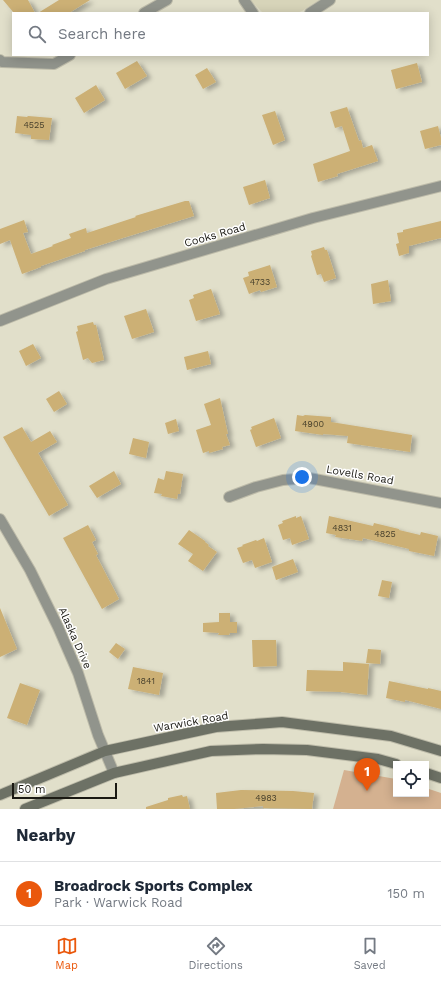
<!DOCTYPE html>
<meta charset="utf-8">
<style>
body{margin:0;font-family:"Work Sans",sans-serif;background:#f2f2f3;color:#1f2937}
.controls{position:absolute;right:12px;bottom:12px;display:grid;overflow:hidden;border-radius:0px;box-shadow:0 2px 10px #0003}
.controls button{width:36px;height:36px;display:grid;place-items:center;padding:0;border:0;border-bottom:1px solid #e0e1e3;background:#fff;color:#1f2937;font:20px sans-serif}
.scale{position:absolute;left:12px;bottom:10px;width:105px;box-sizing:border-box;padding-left:4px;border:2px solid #1a1912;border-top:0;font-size:11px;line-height:14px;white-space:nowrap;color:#1a1912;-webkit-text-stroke:3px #fff;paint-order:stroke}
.you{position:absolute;left:302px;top:477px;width:14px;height:14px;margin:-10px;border:3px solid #fff;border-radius:50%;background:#1a73e8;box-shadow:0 0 0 6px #1a73e833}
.badge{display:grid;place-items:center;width:26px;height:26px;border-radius:50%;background:#ea580c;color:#fff;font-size:13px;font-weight:700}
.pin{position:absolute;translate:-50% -33px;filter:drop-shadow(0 1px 2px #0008)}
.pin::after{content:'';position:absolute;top:21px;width:14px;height:12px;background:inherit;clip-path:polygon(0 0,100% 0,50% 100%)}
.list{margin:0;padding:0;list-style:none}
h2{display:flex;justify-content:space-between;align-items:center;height:52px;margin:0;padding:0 16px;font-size:17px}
h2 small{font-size:13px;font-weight:400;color:#747a83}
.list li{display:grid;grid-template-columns:26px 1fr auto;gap:12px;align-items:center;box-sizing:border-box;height:64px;padding:0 16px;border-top:1px solid #e0e1e3}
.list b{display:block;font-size:15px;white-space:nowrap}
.list p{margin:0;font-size:13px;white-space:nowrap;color:#747a83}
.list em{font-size:13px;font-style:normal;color:#747a83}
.icon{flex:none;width:22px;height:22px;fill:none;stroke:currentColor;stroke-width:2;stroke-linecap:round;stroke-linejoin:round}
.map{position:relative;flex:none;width:441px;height:809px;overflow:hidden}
.search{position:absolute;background:#fff;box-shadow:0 2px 10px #0003;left:12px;right:12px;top:12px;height:44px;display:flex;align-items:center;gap:10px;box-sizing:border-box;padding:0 14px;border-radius:0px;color:#747a83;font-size:15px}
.sheet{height:116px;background:#fff}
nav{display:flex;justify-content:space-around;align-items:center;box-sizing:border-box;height:56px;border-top:1px solid #e0e1e3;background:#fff;font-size:11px;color:#747a83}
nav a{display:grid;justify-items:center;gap:2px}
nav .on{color:#ea580c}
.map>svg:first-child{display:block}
.built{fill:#d7d4b9}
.green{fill:#d4b190}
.building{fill:#ccb075;filter:url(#shadow)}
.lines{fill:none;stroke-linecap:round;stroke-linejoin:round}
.street-casing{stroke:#bdbba9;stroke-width:12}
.secondary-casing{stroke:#bdbba9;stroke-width:12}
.street{stroke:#91948c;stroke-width:10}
.secondary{stroke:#6d7165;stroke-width:10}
.labels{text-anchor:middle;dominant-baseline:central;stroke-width:3;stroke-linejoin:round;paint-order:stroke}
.number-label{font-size:9px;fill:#463f2b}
.street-label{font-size:11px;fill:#1a1912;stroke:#fff}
</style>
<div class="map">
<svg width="441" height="809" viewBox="0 0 441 809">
<defs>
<filter id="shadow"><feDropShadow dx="4.5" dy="2.5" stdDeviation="2" flood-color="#0004"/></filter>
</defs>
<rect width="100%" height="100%" fill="#e1dfca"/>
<path class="built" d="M251,0H319L302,11L297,13H263L253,3Z"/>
<path class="green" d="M344,770L396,779V794H426V788L441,793V809H333Z"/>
<path class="building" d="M3,0H28L35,13H14Z
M59,0H90L69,13H38Z
M137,61L147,76L125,89L116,73Z
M417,63L422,82L396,89L391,70Z
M207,68L216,82L203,89L195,75Z
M96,85L105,100L84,113L75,98Z
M347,107L359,141L361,140L363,148L372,145L378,161L337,174L338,176L318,182L313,164L350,151L342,126L335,128L330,112Z
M275,111L285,140L273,145L262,115Z
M17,116L27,117L28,116L52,118L49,140L31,139V135L15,133Z
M438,126L441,138V145L425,149L420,131Z
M265,180L270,198L249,205L243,187Z
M185,201H189L194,216L123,238L85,250V251L41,266V267L22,274L10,240L0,244V229L24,220L28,232L23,233L31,254L53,246L52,245L71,238L69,234L86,228L87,233L136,217L135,216Z
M441,221V238L409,246V253L399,256L396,244L399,243L397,233L403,232V230Z
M324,247L325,250H327L336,278L324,282L321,274L317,275L311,256L312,255L311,251Z
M270,265L277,287L261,292L260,290L249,294L243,278L249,276L248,272Z
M388,280L391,301L373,304L371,284Z
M211,289L220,314L196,321L189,300L194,298L193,295Z
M146,309L154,332L132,339L124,316Z
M93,322L94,325H96L104,360L92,363L88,358L83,360L76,332L78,331L77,326Z
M33,344L41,358L26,366L19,351Z
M208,351L211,364L187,370L184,357Z
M59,391L67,404L54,412L46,399Z
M220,398L228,434H226L230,445L222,447L223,449L209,453V451L203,453L196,430L211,425L204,404Z
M297,415L303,416L305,415L331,417V422L412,435L410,452L347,443L348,436L323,434V435L295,431Z
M274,418L281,438L256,447L250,430L252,429L251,427Z
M176,419L179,431L168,434L165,423Z
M22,427L31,442L50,431L57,442L38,453L68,505L49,516L3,437Z
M133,438L149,442L146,458L129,454Z
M114,471L121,484L97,498L89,486Z
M166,471L183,474L180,494H178L177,499L161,496L162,494L154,493L158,478L164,480Z
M296,516V518L301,516L309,539L292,545L290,538L283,540L278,525L283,523L282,521Z
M329,516L373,526L374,523L399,529V530L420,535L421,532L438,536L434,556L409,551V549L363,538L362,541L335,537L336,535L326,533Z
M88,525L96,540L92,542L98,554L96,555L119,599L102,609L63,538Z
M189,530L205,541V542L209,545L208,546L217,552L203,571L188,561L193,554L178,544Z
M264,538L272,562L255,568L252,560L243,563L237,548L243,546L242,545L256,540L257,541Z
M293,559L298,572L276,580L272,567Z
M382,580L392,582L389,598L378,596Z
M0,608L17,649L0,657Z
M219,613H230V622H237V633H230L229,635H218L219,633L203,632V623L219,622Z
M252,640H276L277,666L253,667Z
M116,643L125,649L118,659L109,652Z
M368,649L381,650L380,664L366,663Z
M343,662L369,664L367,695L341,692L306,691L307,670L343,671Z
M133,667L163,673L159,695L128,689Z
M389,681L428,689V688L441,691V709L405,700V702L386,698Z
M20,683L40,690L27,725L7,718Z
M241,790L293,791L314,793L312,809L263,808V806L234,809H217L216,793Z
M182,795L183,797L187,796L190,809H146V807L168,800V798Z"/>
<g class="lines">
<defs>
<path id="street" d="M244,0L253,13
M144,13L167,0
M310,13L330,0
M0,60L2,62L54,64L70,55
M0,321L106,279L313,218L441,186
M229,497L256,487L283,480L309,478L441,503
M0,519L30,570L58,627L78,673L98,735L114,773"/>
<path id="secondary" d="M426,773L441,778
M0,795L105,751L216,727L282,722L391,736L441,751
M25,809L114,773L211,751L263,749L307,750L378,759L396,764"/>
</defs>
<use href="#street" class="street-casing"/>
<use href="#secondary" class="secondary-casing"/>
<use href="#street" class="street"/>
<use href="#secondary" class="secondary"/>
</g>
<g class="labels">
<g class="number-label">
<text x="34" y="125">4525</text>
<text x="260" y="282">4733</text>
<text x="313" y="424">4900</text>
<text x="342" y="528">4831</text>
<text x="385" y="534">4825</text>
<text x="146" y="681">1841</text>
<text x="266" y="798">4983</text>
</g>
<g class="street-label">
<text transform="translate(215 235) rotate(-16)">Cooks Road</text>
<text transform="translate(360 475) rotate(10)">Lovells Road</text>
<text transform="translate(75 638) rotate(66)">Alaska Drive</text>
<text transform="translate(191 722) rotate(-10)">Warwick Road</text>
</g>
</g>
</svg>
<div class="controls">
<button><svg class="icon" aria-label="locate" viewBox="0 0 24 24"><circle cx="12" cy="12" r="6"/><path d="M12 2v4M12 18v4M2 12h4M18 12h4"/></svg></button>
</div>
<div class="scale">50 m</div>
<div class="you"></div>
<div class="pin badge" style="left:367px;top:791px">1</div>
<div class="search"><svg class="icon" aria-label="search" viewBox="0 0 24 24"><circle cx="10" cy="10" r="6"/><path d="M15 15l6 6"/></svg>Search here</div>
</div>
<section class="sheet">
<h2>Nearby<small></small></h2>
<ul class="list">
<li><span class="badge">1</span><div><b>Broadrock Sports Complex</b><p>Park · Warwick Road</p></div><em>150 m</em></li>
</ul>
</section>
<nav>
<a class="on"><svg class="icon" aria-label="map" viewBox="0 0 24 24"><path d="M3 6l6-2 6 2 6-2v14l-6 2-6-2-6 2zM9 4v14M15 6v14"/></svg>Map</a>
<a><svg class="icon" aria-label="directions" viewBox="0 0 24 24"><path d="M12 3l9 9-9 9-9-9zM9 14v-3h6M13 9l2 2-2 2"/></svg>Directions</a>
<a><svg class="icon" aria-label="saved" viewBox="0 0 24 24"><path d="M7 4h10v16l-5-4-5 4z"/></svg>Saved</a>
</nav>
